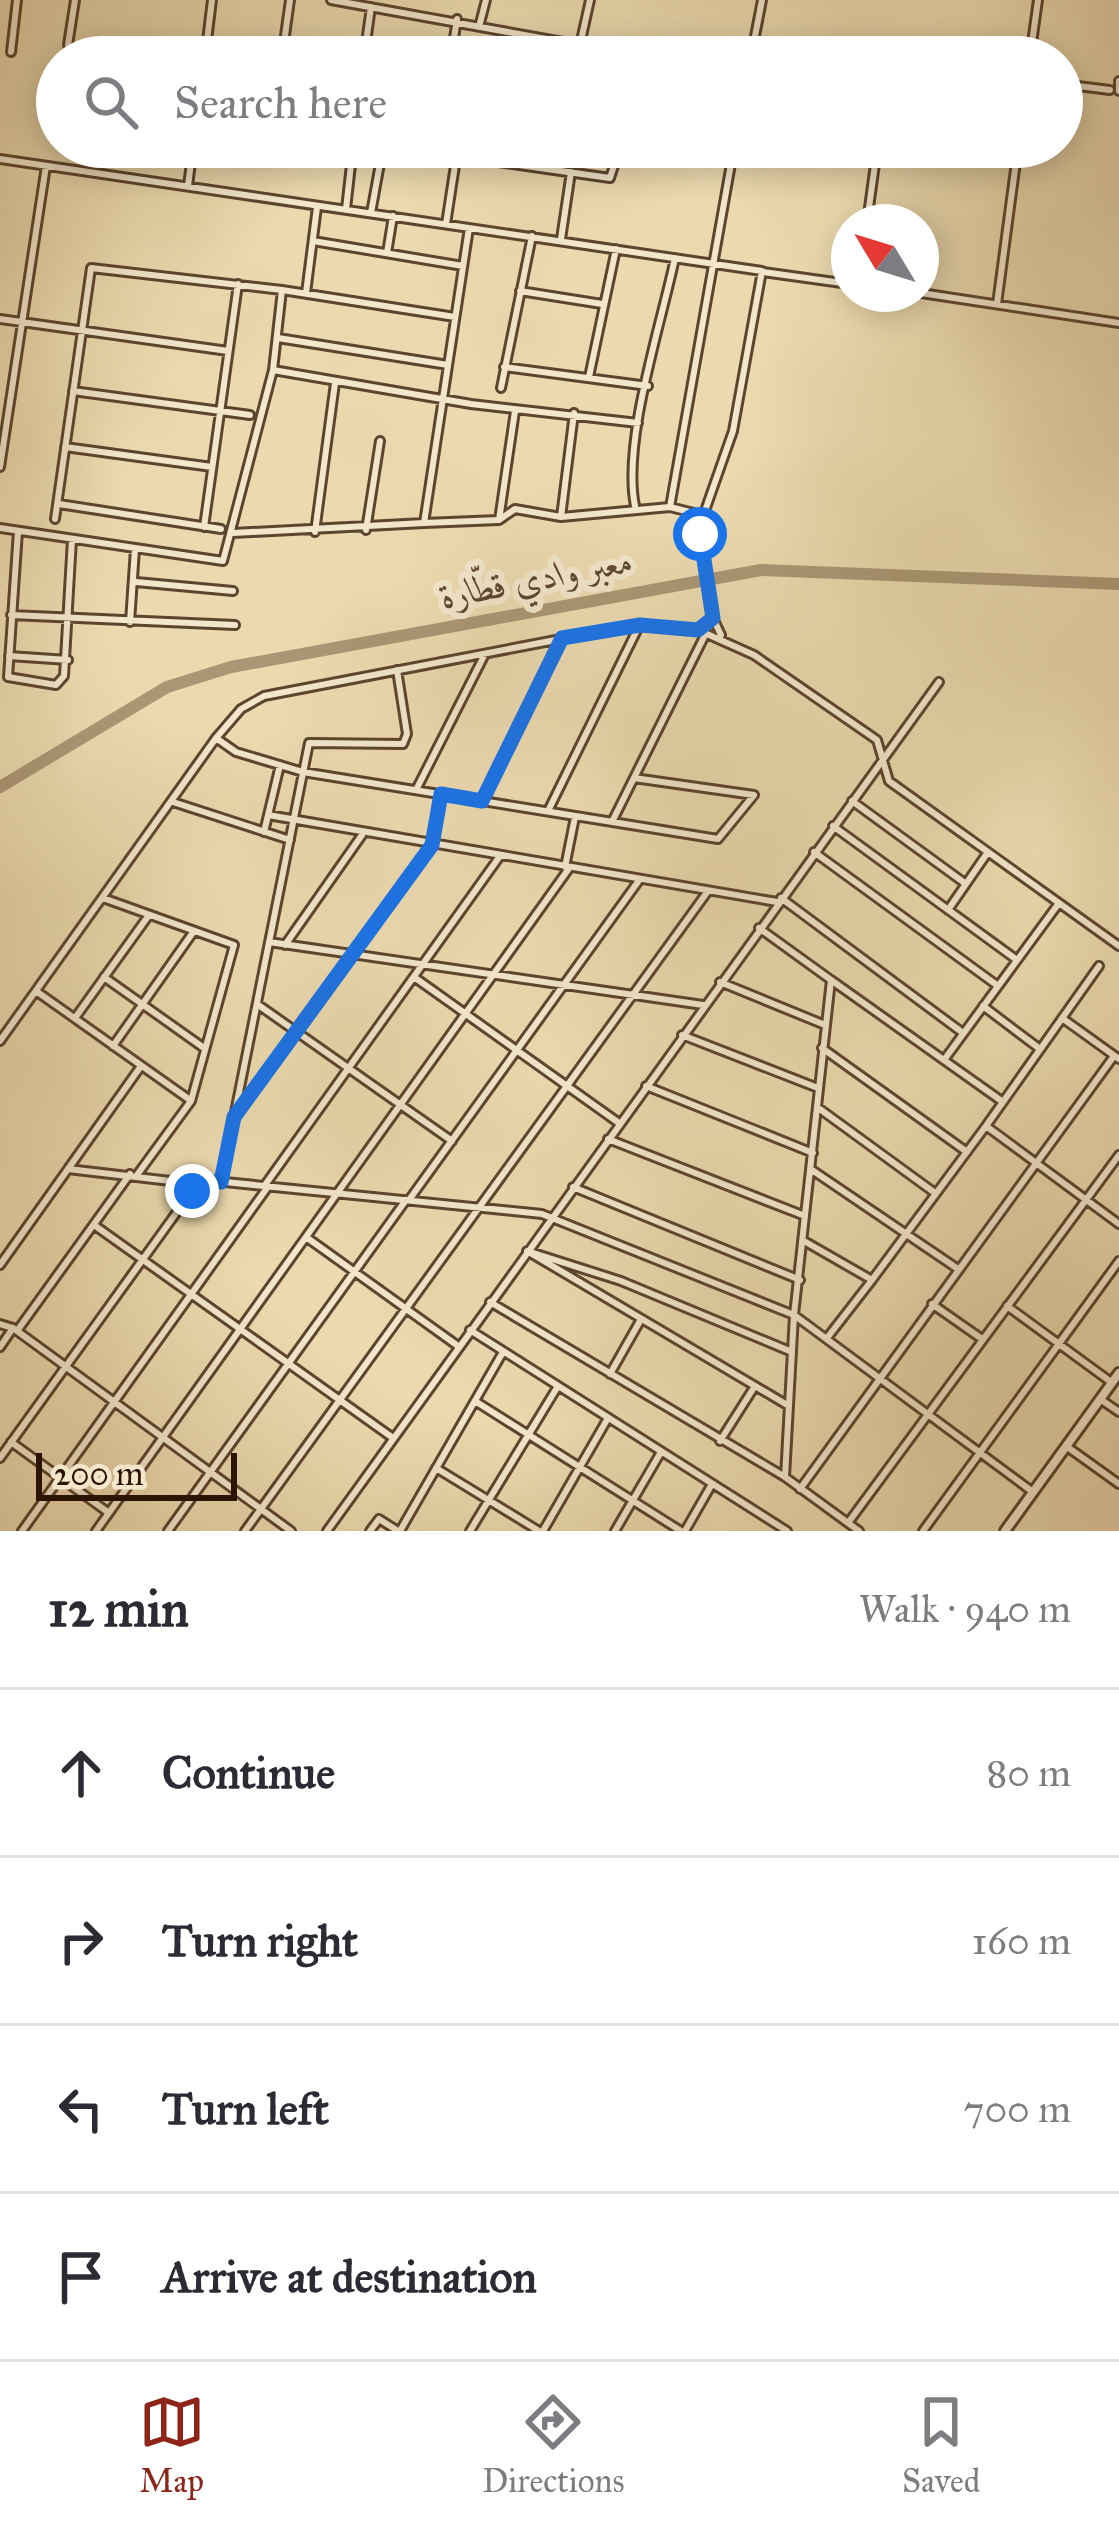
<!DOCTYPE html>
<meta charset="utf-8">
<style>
body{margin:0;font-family:"IM FELL Great Primer",Amiri,serif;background:#f7f7f7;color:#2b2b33}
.compass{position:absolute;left:831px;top:204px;width:108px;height:108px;border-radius:50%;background:#fff;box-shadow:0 6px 30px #0003;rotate:308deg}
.scale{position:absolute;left:36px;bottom:30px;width:201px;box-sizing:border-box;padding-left:12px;border:6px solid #2c1403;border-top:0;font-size:33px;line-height:42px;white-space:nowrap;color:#2c1403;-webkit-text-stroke:9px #f2e6cb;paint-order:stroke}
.stop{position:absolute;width:36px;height:36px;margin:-27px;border:9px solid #1a73e8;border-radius:50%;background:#fff}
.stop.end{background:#1a73e8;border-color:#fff;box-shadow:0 3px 12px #0008}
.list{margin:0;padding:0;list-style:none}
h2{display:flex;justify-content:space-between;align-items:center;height:156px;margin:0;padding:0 48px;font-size:51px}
h2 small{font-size:39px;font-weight:400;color:#7c7c81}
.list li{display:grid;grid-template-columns:78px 1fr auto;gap:36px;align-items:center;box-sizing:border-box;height:168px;padding:0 48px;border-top:3px solid #e1e1e2}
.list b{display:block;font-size:45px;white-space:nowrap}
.list em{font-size:39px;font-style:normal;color:#7c7c81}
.icon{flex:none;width:66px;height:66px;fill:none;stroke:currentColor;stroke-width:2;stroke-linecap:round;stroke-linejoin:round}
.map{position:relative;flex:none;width:1119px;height:1531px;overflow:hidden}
.search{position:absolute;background:#fff;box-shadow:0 6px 30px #0003;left:36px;right:36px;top:36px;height:132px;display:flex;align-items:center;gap:30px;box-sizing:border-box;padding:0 42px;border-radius:66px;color:#7c7c81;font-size:45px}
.sheet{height:828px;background:#fff}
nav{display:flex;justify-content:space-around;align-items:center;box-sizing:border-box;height:168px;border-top:3px solid #e1e1e2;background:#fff;font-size:33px;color:#7c7c81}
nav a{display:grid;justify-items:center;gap:6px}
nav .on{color:#8f2418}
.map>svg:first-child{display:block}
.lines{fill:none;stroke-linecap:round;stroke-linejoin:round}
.river{stroke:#aa9675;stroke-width:12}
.minor-casing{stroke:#5c452e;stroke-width:12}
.tertiary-casing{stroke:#5c452e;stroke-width:14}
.minor{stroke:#f2e6cb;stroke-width:6}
.tertiary{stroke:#f2e6cb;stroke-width:8}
.route{stroke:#1a73e8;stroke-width:15}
.labels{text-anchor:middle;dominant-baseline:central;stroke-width:12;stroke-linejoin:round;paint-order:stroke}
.water-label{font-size:36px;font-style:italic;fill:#5e4831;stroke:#f2e6cb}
</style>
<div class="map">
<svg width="1119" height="1531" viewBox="0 0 1119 1531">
<rect width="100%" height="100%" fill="#ebd9af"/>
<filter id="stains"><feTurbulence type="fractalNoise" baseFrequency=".00167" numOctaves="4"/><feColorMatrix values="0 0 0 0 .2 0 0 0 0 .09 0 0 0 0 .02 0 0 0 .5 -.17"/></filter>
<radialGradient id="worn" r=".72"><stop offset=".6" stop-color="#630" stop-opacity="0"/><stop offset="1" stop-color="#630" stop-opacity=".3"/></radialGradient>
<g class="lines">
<path class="river" d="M0,787L167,687L231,667L761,570L1119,584"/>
<defs>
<path id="minor" d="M331,0L591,47
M480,23L486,0
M68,45L75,0
M580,45L590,0
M316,47L365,54
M11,52L17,0
M205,57L212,0
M282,57L290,0
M364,57L371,7
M451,57L457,19
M589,57L591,47L639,57
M751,57L762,0
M1030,57L1038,0
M1062,84L1110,90
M1119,91V81
M436,147L456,159L446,224
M456,156L610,178L620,147
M0,159L762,271L733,431L700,525L713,618L721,635
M520,162L521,147
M188,186L193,147
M346,209L353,147
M371,213L383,147
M867,222L876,157
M561,239L571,172
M313,241L463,266
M387,253L393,216
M763,272L849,284
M520,291L602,304
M306,293L317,207
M921,293L1119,323
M997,304L1018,147
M0,319L228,351
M278,338L448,365
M504,367L648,386
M273,370L471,404L638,423
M589,377L616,249
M501,388L532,236
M73,391L250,415
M65,447L212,467
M0,467L46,166
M59,504L221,529
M635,506C622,442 661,325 675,258
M670,507L734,147
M561,517L574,413
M55,519L91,268L282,290
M499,520L515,411
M424,523L499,520L515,509L561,517L670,507L702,515
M204,527L238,284
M0,528L223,561L273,370L282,290L455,317
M366,530L380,441
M18,531L8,677L56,685L64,676L72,539
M315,532L335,383
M233,533L424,523L469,228
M136,582L233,591
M11,615L235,625
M130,622L135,549
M9,656L68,660
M216,738L236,752L303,772L718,839L754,795L634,778
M416,790L485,654
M482,801L561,637
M852,801L966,884
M173,802L290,840
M548,811L639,626
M268,815L777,902
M612,822L706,633
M833,826L1017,960
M264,832L280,765
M814,852L998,986
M565,867L575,817
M103,898L234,945L191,1101L137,1175
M781,898L963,1033
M948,910L988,852
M759,928L831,980L794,1315L785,1477
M269,942L703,1005
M285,945L362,835
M104,977L204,1048
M414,977L619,1123
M831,980L1003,1102
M720,982L825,1025
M36,991L190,1100
M257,1004L452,1141
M983,1006L1040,1049
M75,1018L149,915
M1062,1018L1119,1059
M682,1035L818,1088
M0,1041L216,738L241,709L264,696L634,625L698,630L754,655L877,740L889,781L1119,946
M113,1046L194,931
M822,1048L967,1152
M944,1060L1059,903
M646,1086L813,1153
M817,1107L935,1193
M236,1114L432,845L441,796
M986,1126L1099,966
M608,1139L805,1216
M68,1169L196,1184
M812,1170L958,1269
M221,1182L309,743L403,744L407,734L397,670
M265,1185L500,856
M573,1187L800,1280
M409,1200L640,879
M94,1225L393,1438
M306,1237L458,1346
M804,1241L872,1280L986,1126L1119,1224
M0,1265L141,1066
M490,1302L785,1477L859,1531
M932,1304L982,1339
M1007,1306L1111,1382
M0,1324L13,1328L291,1531
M470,1330L787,1531
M17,1331L130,1174
M827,1338L872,1280
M0,1347L13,1328
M610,1374L640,1321
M1100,1399L1119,1412
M475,1401L681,1531
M789,1406L527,1251L621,1281L792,1352
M720,1441L753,1389
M11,1442L109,1513
M1066,1446L1119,1484
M0,1458L192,1191L206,1182H225L542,1214L794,1315L1033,1492
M436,1468L539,1531
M800,1489L1114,1056
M848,1523L1119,1155
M22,1531L267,1188
M96,1531L570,867
M168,1531L406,1200
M245,1531L708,891
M327,1531L939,682
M370,1531L379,1519L398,1531
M400,1531L503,1352
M470,1531L558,1386
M543,1531L608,1418
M615,1531L661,1452
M685,1531L712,1484
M923,1531L1119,1261"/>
<path id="tertiary" d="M1005,1531L1119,1373"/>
</defs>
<use href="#minor" class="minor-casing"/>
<use href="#tertiary" class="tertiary-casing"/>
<use href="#minor" class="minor"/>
<use href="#tertiary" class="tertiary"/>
</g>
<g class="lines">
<path class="route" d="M192,1191L206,1182H221L234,1117L432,845L441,794L482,801L562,638L640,625L698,630L713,618L700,534"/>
</g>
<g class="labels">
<g class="water-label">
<text transform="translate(537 578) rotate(-11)">معبر وادي قطّارة</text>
</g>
</g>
<rect width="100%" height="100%" filter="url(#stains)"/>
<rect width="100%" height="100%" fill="url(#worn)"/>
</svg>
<svg class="compass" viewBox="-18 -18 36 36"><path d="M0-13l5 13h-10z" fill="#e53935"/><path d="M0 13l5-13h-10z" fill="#7c7c81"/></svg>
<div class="scale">200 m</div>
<div class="stop" style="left:700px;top:534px"></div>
<div class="stop end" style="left:192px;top:1191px"></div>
<div class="search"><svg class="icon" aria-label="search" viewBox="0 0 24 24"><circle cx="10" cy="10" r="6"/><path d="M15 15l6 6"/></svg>Search here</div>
</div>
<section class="sheet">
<h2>12 min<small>Walk · 940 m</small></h2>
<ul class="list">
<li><svg class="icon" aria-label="ahead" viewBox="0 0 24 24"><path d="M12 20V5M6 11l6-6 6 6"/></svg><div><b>Continue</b></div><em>80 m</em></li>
<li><svg class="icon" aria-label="right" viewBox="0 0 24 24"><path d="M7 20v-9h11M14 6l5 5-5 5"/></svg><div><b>Turn right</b></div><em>160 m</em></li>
<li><svg class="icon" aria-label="left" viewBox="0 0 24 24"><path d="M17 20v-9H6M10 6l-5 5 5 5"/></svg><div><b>Turn left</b></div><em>700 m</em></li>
<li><svg class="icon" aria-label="arrive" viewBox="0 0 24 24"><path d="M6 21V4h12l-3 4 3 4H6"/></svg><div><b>Arrive at destination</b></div></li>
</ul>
</section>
<nav>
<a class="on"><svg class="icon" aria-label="map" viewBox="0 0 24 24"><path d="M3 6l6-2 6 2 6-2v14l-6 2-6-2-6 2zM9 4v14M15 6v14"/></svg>Map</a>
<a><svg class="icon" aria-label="directions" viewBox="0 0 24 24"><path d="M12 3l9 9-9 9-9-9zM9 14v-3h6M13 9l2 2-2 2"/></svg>Directions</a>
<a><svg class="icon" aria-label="saved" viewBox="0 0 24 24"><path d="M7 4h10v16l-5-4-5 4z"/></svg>Saved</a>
</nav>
